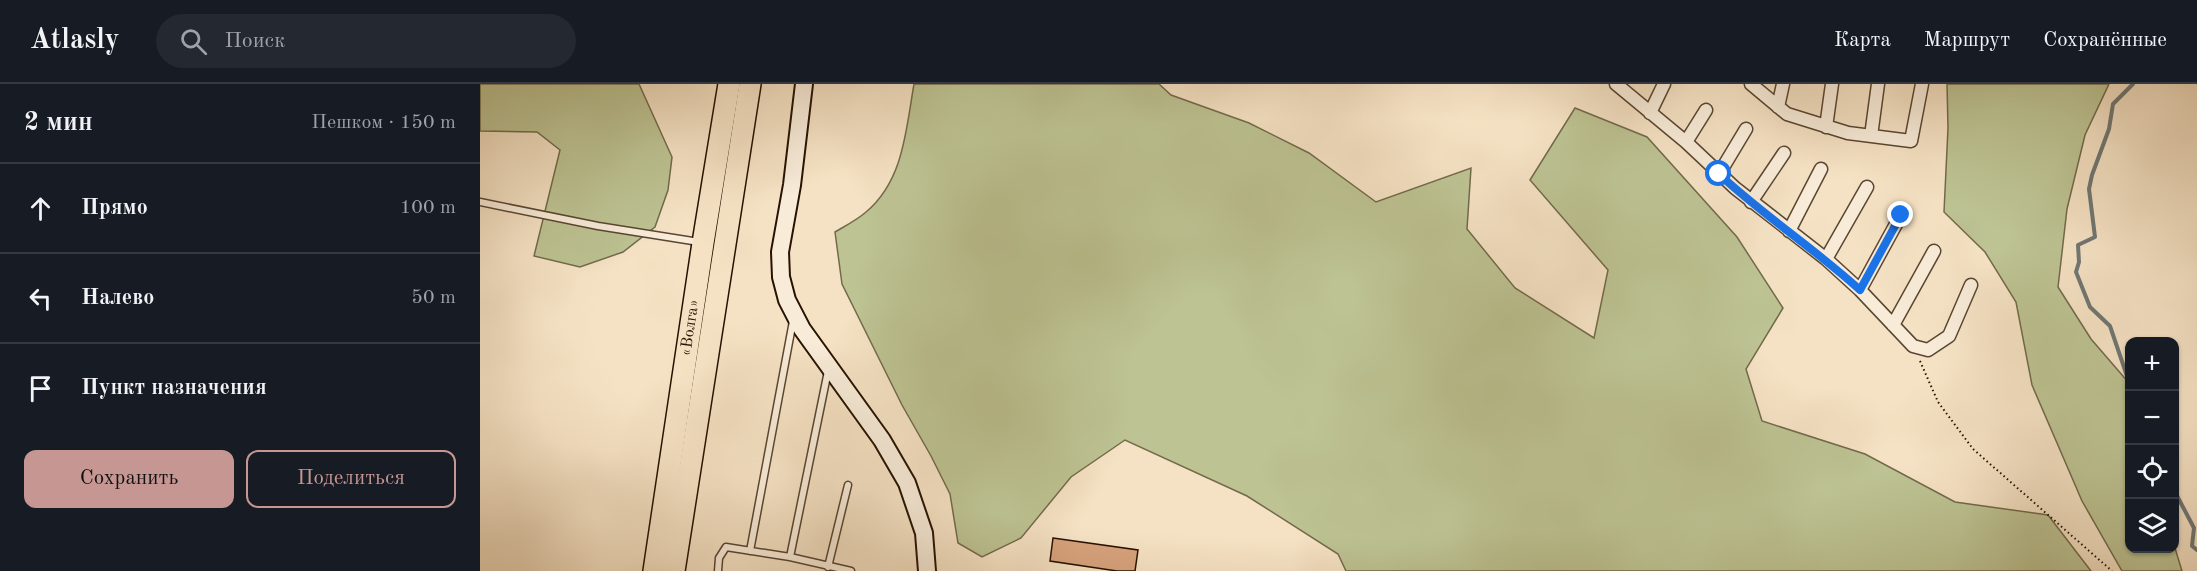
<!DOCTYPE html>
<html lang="ru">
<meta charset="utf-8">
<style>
body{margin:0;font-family:"Old Standard TT",serif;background:#242831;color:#f1f3f6}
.controls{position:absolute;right:18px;bottom:18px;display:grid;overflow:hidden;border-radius:12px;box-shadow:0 2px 4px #0004}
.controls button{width:54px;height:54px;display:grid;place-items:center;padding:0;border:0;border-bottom:2px solid #363941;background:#171b24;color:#f1f3f6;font:30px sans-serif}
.stop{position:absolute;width:18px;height:18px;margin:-14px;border:4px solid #1a73e8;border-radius:50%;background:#fff}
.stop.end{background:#1a73e8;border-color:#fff;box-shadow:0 2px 6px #0008}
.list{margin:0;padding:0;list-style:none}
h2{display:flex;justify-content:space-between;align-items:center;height:78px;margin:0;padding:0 24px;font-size:26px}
h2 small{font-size:20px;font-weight:400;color:#9ea1a6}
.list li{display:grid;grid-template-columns:39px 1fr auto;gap:18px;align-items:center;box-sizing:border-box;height:90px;padding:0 24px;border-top:2px solid #363941}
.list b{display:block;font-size:22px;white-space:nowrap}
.list em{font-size:20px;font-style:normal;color:#9ea1a6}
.actions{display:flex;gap:12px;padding:18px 24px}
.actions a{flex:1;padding:14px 0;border:2px solid #c59692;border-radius:12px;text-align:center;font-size:21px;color:#c59692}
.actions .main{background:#c59692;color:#111}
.icon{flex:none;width:33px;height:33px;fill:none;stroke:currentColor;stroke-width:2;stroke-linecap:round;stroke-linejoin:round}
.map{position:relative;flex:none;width:1717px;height:487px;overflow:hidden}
header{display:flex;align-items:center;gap:36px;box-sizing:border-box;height:84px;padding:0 30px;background:#171b24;border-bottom:2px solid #363941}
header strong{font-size:28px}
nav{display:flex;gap:33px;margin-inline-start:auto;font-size:21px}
.search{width:420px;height:54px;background:#242831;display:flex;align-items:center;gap:15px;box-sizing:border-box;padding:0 21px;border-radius:33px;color:#9ea1a6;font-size:22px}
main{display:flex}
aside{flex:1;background:#171b24}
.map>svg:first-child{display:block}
.green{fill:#bdc393;stroke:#726a4a;stroke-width:1.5}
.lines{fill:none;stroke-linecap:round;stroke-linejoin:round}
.stream{stroke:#707773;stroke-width:4}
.building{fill:#d7a37e;stroke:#261200;stroke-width:1.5}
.lane-casing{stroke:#5a4631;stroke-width:9}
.street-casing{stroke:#5a4631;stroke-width:15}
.secondary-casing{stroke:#261200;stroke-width:20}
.highway-casing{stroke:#261200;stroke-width:24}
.path{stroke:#261200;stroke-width:2;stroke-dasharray:1.5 3;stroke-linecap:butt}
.lane{stroke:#f8ecd9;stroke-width:6}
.street{stroke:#f8ecd9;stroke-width:12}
.secondary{stroke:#f8ecd9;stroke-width:16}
.highway{stroke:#f5e2c4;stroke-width:21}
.route{stroke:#1a73e8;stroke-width:8}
.labels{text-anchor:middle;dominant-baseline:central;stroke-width:6;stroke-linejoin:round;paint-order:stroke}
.street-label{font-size:16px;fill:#261200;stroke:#f8ecd9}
</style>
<header>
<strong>Atlasly</strong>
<div class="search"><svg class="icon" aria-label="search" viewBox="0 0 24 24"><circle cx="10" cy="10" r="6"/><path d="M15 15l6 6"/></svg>Поиск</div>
<nav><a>Карта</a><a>Маршрут</a><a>Сохранённые</a></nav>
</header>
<main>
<aside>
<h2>2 мин<small>Пешком · 150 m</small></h2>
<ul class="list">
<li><svg class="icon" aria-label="ahead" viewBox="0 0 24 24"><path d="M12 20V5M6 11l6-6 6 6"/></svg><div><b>Прямо</b></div><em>100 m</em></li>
<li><svg class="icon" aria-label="left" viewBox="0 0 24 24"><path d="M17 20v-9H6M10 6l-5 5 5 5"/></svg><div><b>Налево</b></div><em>50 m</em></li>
<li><svg class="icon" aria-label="arrive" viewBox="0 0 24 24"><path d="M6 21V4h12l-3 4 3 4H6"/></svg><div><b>Пункт назначения</b></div></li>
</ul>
<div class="actions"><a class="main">Сохранить</a><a>Поделиться</a></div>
</aside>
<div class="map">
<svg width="1717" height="487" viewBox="0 0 1717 487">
<rect width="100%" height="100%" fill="#f5e2c4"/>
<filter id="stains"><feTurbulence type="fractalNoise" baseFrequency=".00333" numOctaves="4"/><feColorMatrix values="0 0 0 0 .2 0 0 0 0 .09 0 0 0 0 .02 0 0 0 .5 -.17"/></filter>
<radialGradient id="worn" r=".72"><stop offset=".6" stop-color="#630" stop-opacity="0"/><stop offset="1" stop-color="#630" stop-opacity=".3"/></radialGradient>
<path class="green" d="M0,0H159L192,73L188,106L175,143L143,168L100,183L54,172L80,66L57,48L0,47Z
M434,0H679L691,11L769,39L829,69L896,118L991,84L987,145L1035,204L1114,254L1128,186L1050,96L1095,24L1167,53L1257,153L1303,224L1266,285L1282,337L1385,370L1475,418L1568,431L1611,487H866L858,470L767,412L645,356L591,393L541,454L502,473L478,459L470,410L451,372L422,321L362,200L355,148C365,142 377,136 386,128C424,96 426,45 434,0Z
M1467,0H1629L1605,51L1587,125L1578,203L1611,255L1649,299L1646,332L1650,339V464H1695L1702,487H1642L1602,417L1552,301L1536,218L1505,168L1464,128L1468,44Z"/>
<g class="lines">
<path class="stream" d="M1650,301L1630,242L1610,223L1596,188L1599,178L1598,161L1615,153L1609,105L1612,91L1629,45L1633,20L1653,0
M1694,406L1714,444L1712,462L1717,466"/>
</g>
<path class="building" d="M573,454L658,466L655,487H637L570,477Z"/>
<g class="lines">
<defs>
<path id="lane" d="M0,118L118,142L219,158
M270,467L313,237
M310,473L348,287
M348,483L368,401
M238,487L239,474L246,463L310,473L371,487"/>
<path id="street" d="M1136,0L1206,58L1255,104L1346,175L1380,206L1433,262L1448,266L1469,252L1491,201
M1271,0L1307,30L1368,49L1431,57L1442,0
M1298,23L1303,0
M1170,29L1184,0
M1346,43L1352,0
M1391,52L1398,0
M1206,58L1226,26
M1239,90L1266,45
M1271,118L1304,69
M1309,147L1341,85
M1346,175L1387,103
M1380,206L1421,131
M1413,241L1454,167"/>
<path id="secondary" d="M324,0L312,101L300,168L301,193L307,216L322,245L402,356L427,399L444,449L447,487"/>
<g id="highway">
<path id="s1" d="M174,487L223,159L249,0"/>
<path d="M194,487L270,0"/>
</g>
</defs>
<use href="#lane" class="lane-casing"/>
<use href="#street" class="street-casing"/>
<use href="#secondary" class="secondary-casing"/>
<use href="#highway" class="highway-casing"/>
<path class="path" d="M1440,277L1458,318L1493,365L1632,487"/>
<use href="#lane" class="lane"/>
<use href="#street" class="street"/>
<use href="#secondary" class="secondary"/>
<use href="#highway" class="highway"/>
</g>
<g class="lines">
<path class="route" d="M1239,90C1284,132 1335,165 1380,206L1421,131"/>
</g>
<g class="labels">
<g class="street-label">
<text stroke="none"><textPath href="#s1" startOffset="246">«Волга»</textPath></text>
</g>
</g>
<rect width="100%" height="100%" filter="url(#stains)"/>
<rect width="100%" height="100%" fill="url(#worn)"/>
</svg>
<div class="controls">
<button>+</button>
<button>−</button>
<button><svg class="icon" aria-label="locate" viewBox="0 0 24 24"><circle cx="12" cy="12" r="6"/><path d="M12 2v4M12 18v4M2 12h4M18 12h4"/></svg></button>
<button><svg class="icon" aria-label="layers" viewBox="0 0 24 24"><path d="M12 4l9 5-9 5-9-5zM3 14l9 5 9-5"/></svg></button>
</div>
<div class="stop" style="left:1239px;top:90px"></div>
<div class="stop end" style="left:1421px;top:131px"></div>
</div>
</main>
